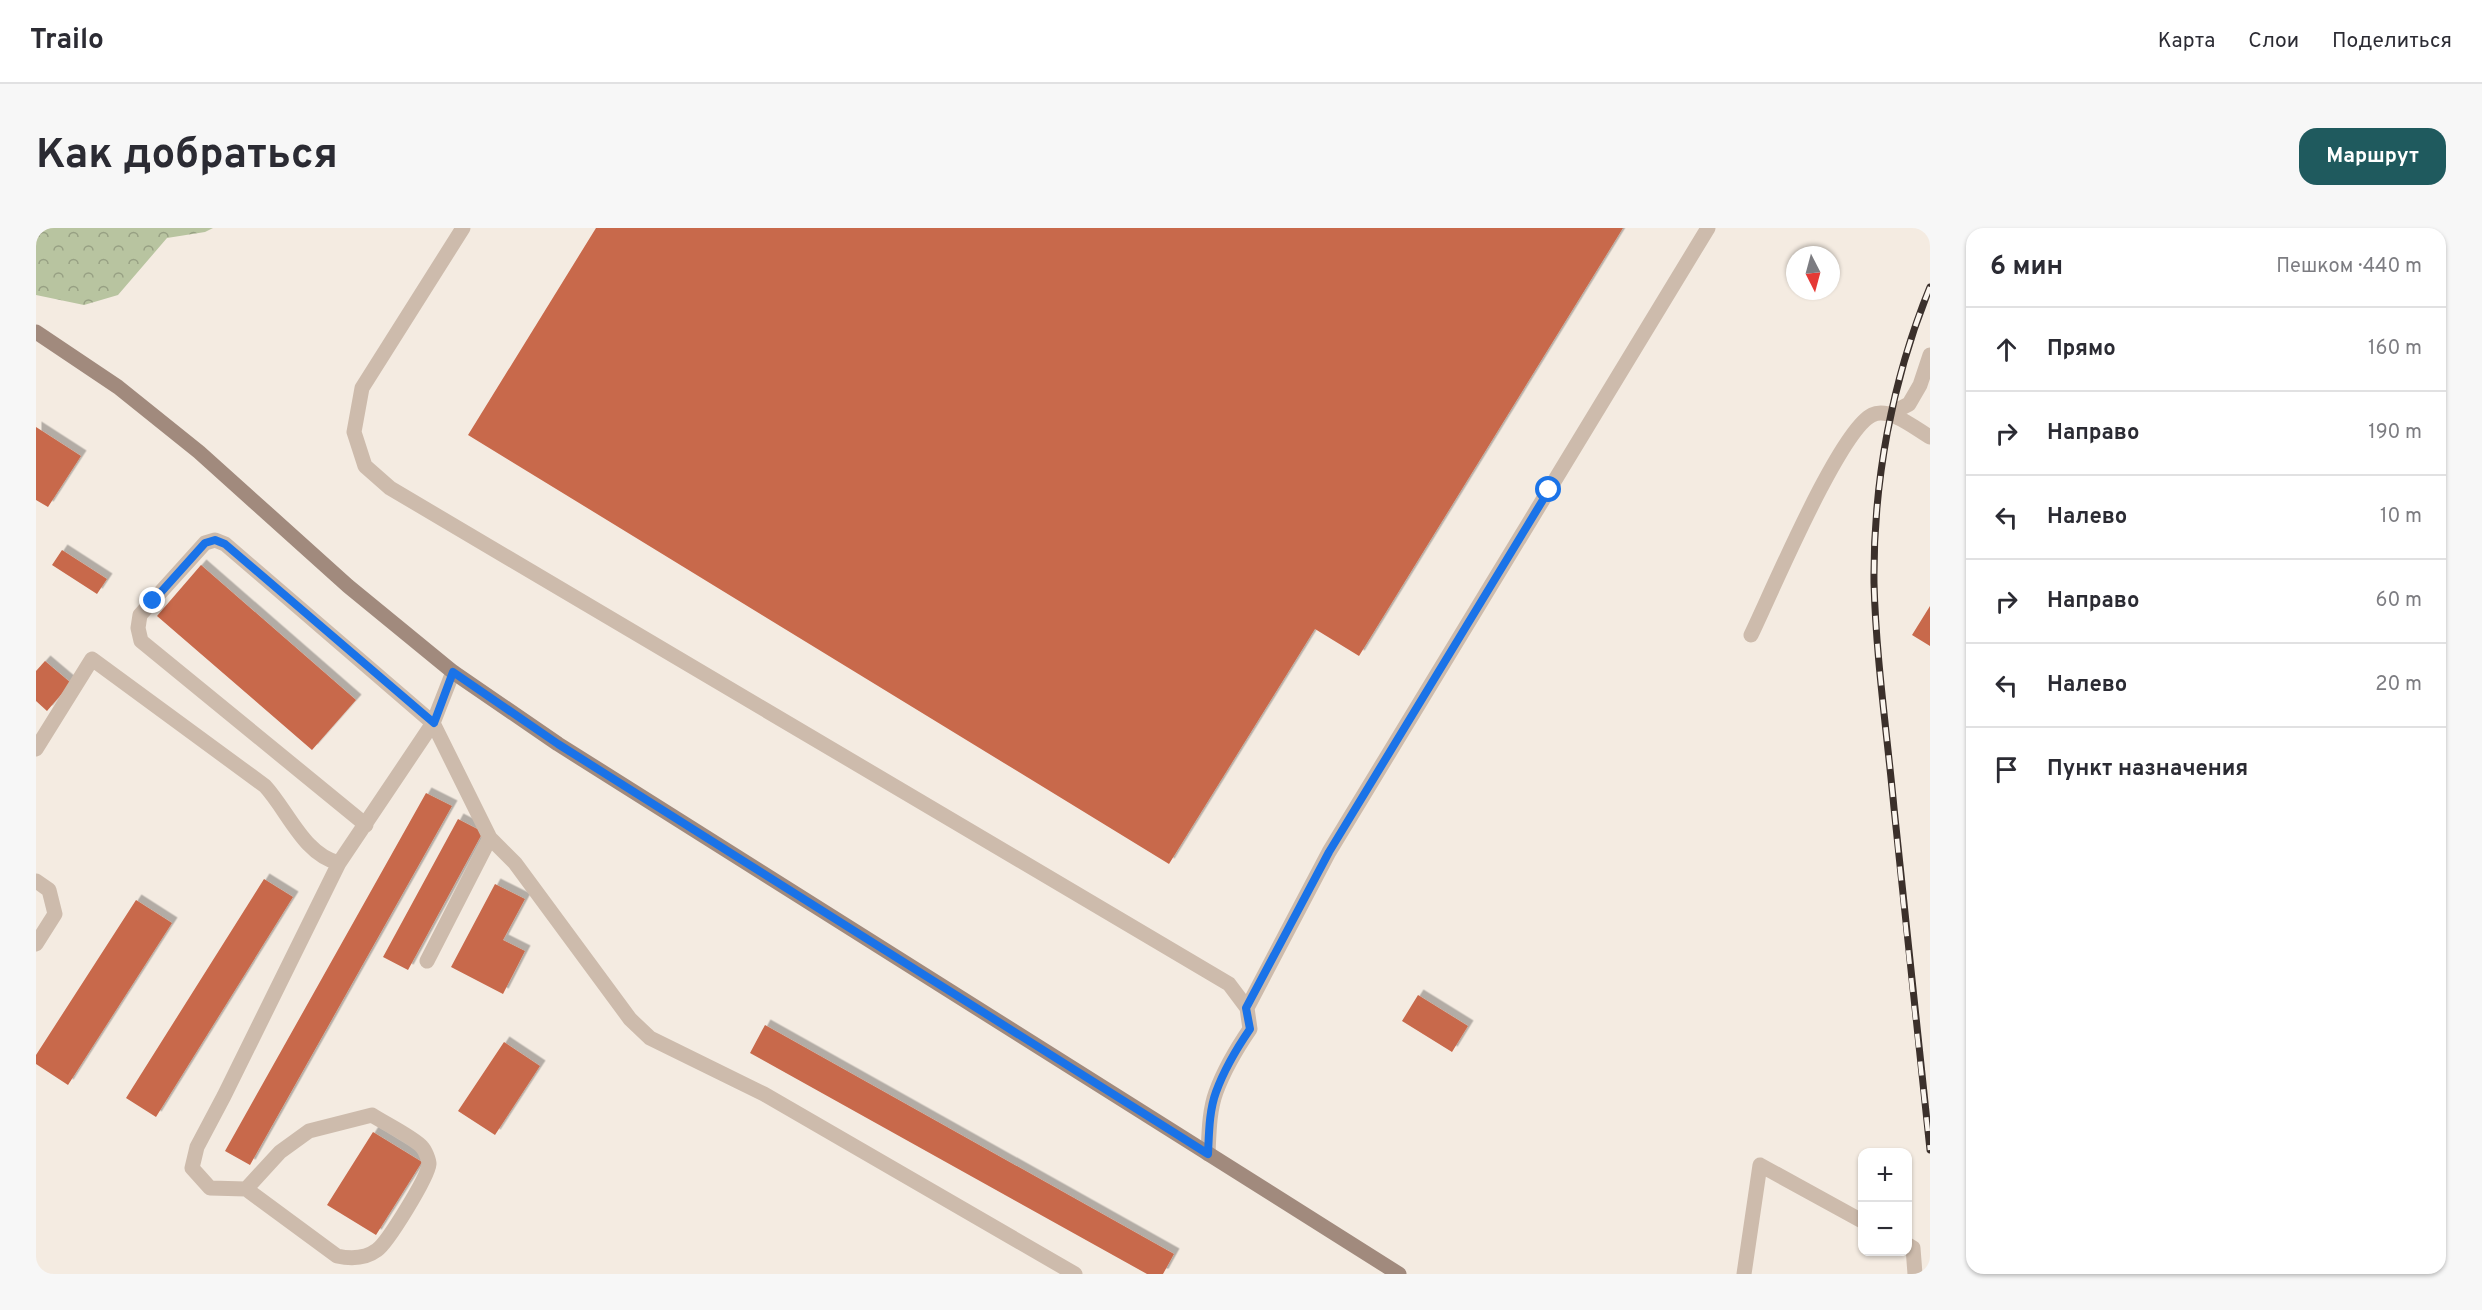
<!DOCTYPE html>
<html lang="ru">
<meta charset="utf-8">
<style>
body{margin:0;font-family:Overpass,sans-serif;background:#f7f7f7;color:#2b2b33}
.controls{position:absolute;right:18px;bottom:18px;display:grid;overflow:hidden;border-radius:12px;box-shadow:0 2px 4px #0004}
.controls button{width:54px;height:54px;display:grid;place-items:center;padding:0;border:0;border-bottom:2px solid #e1e1e2;background:#fff;color:#2b2b33;font:30px sans-serif}
.compass{position:absolute;left:1750px;top:18px;width:54px;height:54px;border-radius:50%;background:#fff;box-shadow:0 2px 4px #0004;rotate:174deg}
.stop{position:absolute;width:18px;height:18px;margin:-14px;border:4px solid #1a73e8;border-radius:50%;background:#fff}
.stop.end{background:#1a73e8;border-color:#fff;box-shadow:0 2px 6px #0008}
.list{margin:0;padding:0;list-style:none}
h2{display:flex;justify-content:space-between;align-items:center;height:78px;margin:0;padding:0 24px;font-size:26px}
h2 small{font-size:20px;font-weight:400;color:#7c7c81}
.list li{display:grid;grid-template-columns:39px 1fr auto;gap:18px;align-items:center;box-sizing:border-box;height:84px;padding:0 24px;border-top:2px solid #e1e1e2}
.list b{display:block;font-size:22px;white-space:nowrap}
.list em{font-size:20px;font-style:normal;color:#7c7c81}
.icon{flex:none;width:33px;height:33px;fill:none;stroke:currentColor;stroke-width:2;stroke-linecap:round;stroke-linejoin:round}
.map{position:relative;flex:none;width:1894px;height:1046px;overflow:hidden;border-radius:18px}
header{display:flex;align-items:center;gap:36px;box-sizing:border-box;height:84px;padding:0 30px;background:#fff;border-bottom:2px solid #e1e1e2}
header strong{font-size:28px}
nav{display:flex;gap:33px;margin-inline-start:auto;font-size:21px}
.intro{display:flex;align-items:center;justify-content:space-between;box-sizing:border-box;height:144px;padding:0 36px}
h1{margin:0;font-size:42px}
.button{padding:15px 27px;border-radius:18px;background:#1f5a5e;color:#fff;font-size:21px;font-weight:700}
main{display:flex;gap:36px;padding:0 36px}
aside{flex:1;background:#fff;border-radius:18px;box-shadow:0 2px 4px #0004}
.map>svg:first-child{display:block}
.forest{fill:url(#forest-crowns)}
.building{fill:#c8694b;filter:url(#shadow)}
.lines{fill:none;stroke-linecap:round;stroke-linejoin:round}
.lane{stroke:#cdbbac;stroke-width:15}
.secondary{stroke:#a18a7d;stroke-width:15}
.rail-casing{stroke:#3b302b;stroke-width:7}
.rail{stroke:#fbf5ee;stroke-width:4.5;stroke-dasharray:14;stroke-linecap:butt}
.route{stroke:#1a73e8;stroke-width:8}
</style>
<header>
<strong>Trailo</strong>
<nav><a>Карта</a><a>Слои</a><a>Поделиться</a></nav>
</header>
<div class="intro"><h1>Как добраться</h1><a class="button">Маршрут</a></div>
<main>
<div class="map">
<svg width="1894" height="1046" viewBox="0 0 1894 1046">
<defs>
<pattern id="forest-crowns" width="20" height="18" patternUnits="userSpaceOnUse" patternTransform="scale(1.5)"><rect width="20" height="18" fill="#b8c4a0"/><path d="M2 6a3 3 0 1 1 6 0M12 15a3 3 0 1 1 6 0" fill="none" stroke="#97a083"/></pattern>
<filter id="shadow"><feDropShadow dx="5.5" dy="-5.5" stdDeviation="0" flood-color="#0004"/></filter>
</defs>
<rect width="100%" height="100%" fill="#f4ebe1"/>
<path class="forest" d="M0,0H177L169,4L131,10L82,67L48,77L0,67Z"/>
<path class="building" d="M560,0H1587L1323,428L1279,401L1133,636L432,207Z
M0,199L45,228L12,279L0,272Z
M26,322L71,351L61,366L16,337Z
M165,337L320,472L276,522L121,388Z
M1894,378V418L1876,407Z
M9,433L35,455L11,483L0,473V443Z
M390,565L416,578L214,937L189,923Z
M422,591L447,604L372,742L347,729Z
M228,651L257,669L120,889L90,870Z
M459,656L489,671L467,712L489,723L467,766L415,739Z
M100,672L136,695L32,857L0,836V827Z
M1382,767L1432,798L1416,824L1366,793Z
M729,797L1138,1026L1127,1046H1111L714,825Z
M468,814L504,838L459,907L422,883Z
M337,904L386,934L340,1007L291,977Z"/>
<g class="lines">
<path class="lane" d="M427,0L326,160L318,204L329,238L354,260L1193,756L1211,780L1214,801C1201,820 1188,842 1180,864C1173,883 1173,906 1172,926
M1854,186L1873,176L1884,157L1894,127
M1715,407C1735,366 1803,203 1836,187C1853,178 1880,201 1894,209
M0,521L56,431L229,558C252,583 268,627 303,635L397,495L417,444
M330,597L105,413L102,400L104,387L169,315L179,312L189,316L397,495L454,610L479,635L594,791L614,810L728,866L1039,1046
M0,653L13,662L19,686L0,716
M391,733L454,610
M1211,780L1293,624L1672,0
M210,961L244,924L273,903L336,887C348,895 377,909 386,919C389,922 393,932 393,936C392,949 352,1014 341,1022C329,1031 315,1031 301,1028L210,961L174,960L156,940L161,919L188,868L303,635
M1872,1017L1877,1020L1879,1046
M1708,1046L1724,937L1826,993"/>
<path class="secondary" d="M0,104L82,159L163,224L312,358L417,444L522,516L1363,1046"/>
<defs>
<path id="rail" d="M1894,59C1856,152 1837,254 1838,355C1840,430 1851,505 1858,580C1869,694 1881,808 1894,922"/>
</defs>
<use href="#rail" class="rail-casing"/>
<use href="#rail" class="rail"/>
</g>
<g class="lines">
<path class="route" d="M117,373L169,315L179,312L189,316L398,495L417,444L522,516L1172,926C1173,906 1173,883 1180,864C1188,842 1201,820 1214,801L1210,780L1293,624L1513,262"/>
</g>
</svg>
<div class="controls">
<button>+</button>
<button>−</button>
</div>
<svg class="compass" viewBox="-18 -18 36 36"><path d="M0-13l5 13h-10z" fill="#e53935"/><path d="M0 13l5-13h-10z" fill="#7c7c81"/></svg>
<div class="stop" style="left:1513px;top:262px"></div>
<div class="stop end" style="left:117px;top:373px"></div>
</div>
<aside>
<h2>6 мин<small>Пешком · 440 m</small></h2>
<ul class="list">
<li><svg class="icon" aria-label="ahead" viewBox="0 0 24 24"><path d="M12 20V5M6 11l6-6 6 6"/></svg><div><b>Прямо</b></div><em>160 m</em></li>
<li><svg class="icon" aria-label="right" viewBox="0 0 24 24"><path d="M7 20v-9h11M14 6l5 5-5 5"/></svg><div><b>Направо</b></div><em>190 m</em></li>
<li><svg class="icon" aria-label="left" viewBox="0 0 24 24"><path d="M17 20v-9H6M10 6l-5 5 5 5"/></svg><div><b>Налево</b></div><em>10 m</em></li>
<li><svg class="icon" aria-label="right" viewBox="0 0 24 24"><path d="M7 20v-9h11M14 6l5 5-5 5"/></svg><div><b>Направо</b></div><em>60 m</em></li>
<li><svg class="icon" aria-label="left" viewBox="0 0 24 24"><path d="M17 20v-9H6M10 6l-5 5 5 5"/></svg><div><b>Налево</b></div><em>20 m</em></li>
<li><svg class="icon" aria-label="arrive" viewBox="0 0 24 24"><path d="M6 21V4h12l-3 4 3 4H6"/></svg><div><b>Пункт назначения</b></div></li>
</ul>
</aside>
</main>
